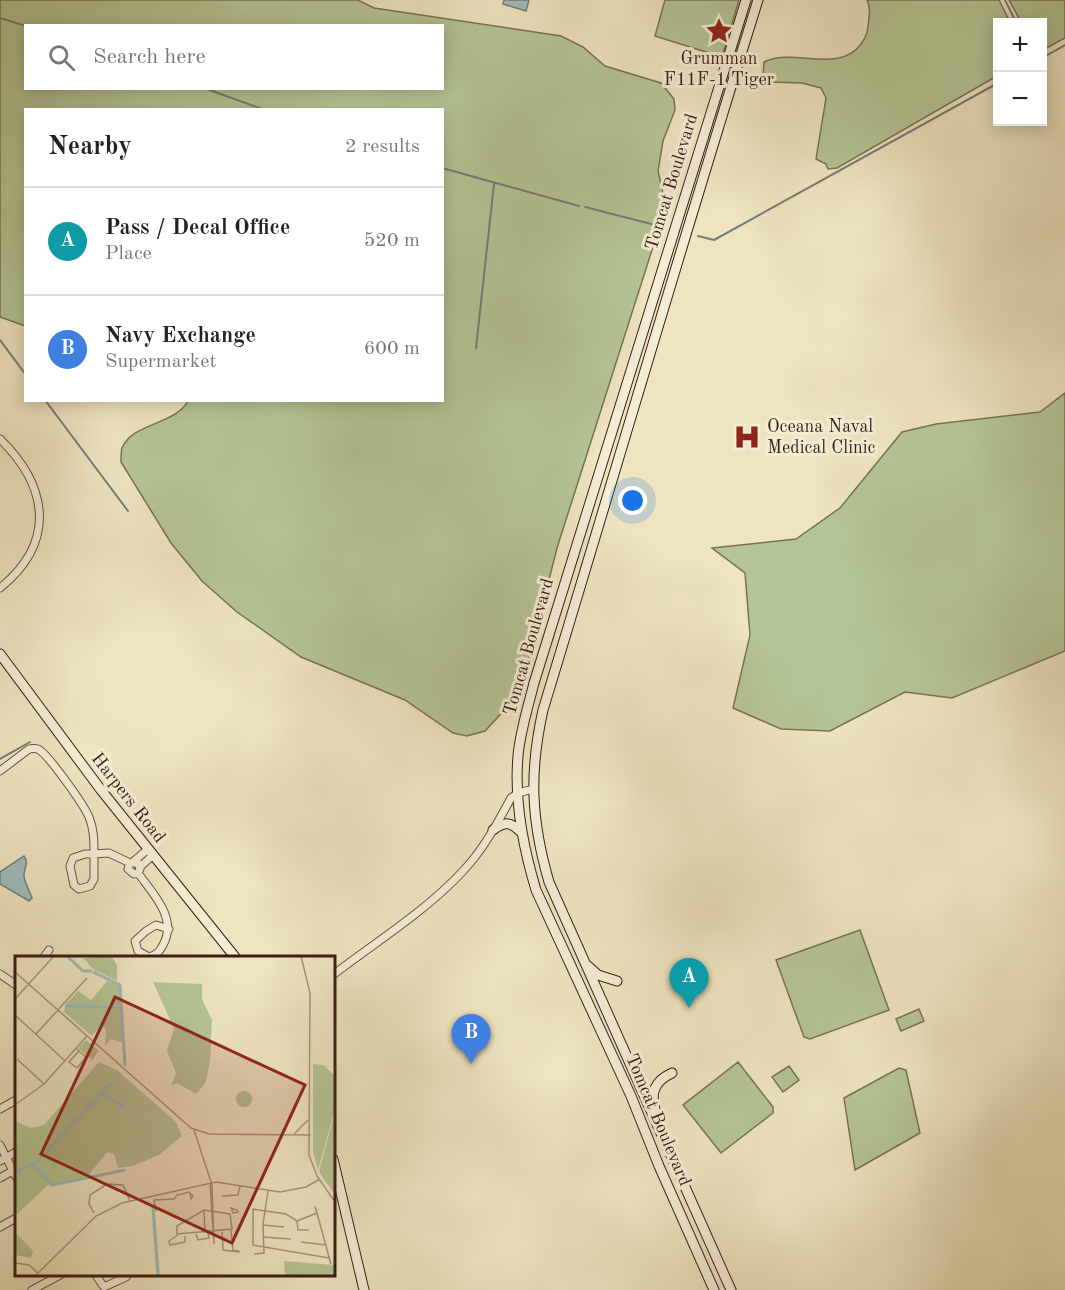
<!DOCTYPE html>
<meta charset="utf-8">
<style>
body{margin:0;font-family:"Old Standard TT",serif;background:#f6f6f6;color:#222}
.controls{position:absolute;right:18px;top:18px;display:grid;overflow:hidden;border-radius:0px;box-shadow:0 3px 15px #0003}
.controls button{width:54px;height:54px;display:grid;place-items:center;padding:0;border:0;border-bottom:2px solid #e0e0e0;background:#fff;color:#222;font:30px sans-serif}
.you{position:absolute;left:633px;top:501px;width:21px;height:21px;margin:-15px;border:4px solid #fff;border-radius:50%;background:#1a73e8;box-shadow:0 0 0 9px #1a73e833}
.badge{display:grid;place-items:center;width:39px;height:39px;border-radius:50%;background:#1a73e8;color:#fff;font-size:20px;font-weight:700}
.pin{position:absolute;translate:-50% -50px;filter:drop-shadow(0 2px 3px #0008)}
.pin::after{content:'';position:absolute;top:32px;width:21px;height:18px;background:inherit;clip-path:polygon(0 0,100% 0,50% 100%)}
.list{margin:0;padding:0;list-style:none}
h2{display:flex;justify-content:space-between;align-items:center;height:78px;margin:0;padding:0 24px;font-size:26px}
h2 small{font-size:20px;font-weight:400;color:#767676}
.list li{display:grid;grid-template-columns:39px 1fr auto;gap:18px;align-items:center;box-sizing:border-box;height:108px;padding:0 24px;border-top:2px solid #e0e0e0}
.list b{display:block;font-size:22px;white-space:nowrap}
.list p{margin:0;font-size:20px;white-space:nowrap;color:#767676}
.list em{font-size:20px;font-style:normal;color:#767676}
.icon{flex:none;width:33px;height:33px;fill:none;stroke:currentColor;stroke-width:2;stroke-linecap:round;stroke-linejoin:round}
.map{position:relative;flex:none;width:1065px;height:1290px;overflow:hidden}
.search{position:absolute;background:#fff;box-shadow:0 3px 15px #0003;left:24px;top:24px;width:420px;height:66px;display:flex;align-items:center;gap:15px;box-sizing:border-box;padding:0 21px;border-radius:0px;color:#767676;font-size:22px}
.panel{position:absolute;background:#fff;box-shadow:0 3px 15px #0003;left:24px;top:108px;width:420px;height:294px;border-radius:0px}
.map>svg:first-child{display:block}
.green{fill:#b5c595;stroke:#787253;stroke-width:1.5;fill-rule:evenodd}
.water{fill:#9dbcbc;stroke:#757d78;stroke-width:1.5}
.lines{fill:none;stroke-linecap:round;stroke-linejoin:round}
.stream{stroke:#757d78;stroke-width:2}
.street-casing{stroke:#67503d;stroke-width:9}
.secondary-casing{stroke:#3a1e11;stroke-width:11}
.street{stroke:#f4edd6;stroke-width:7}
.secondary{stroke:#f4edd6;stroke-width:9}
.labels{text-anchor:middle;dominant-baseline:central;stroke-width:6;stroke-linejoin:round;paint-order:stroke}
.poi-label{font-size:18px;fill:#3a1e11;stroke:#f4edd6}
.street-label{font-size:18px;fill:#3a1e11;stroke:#f4edd6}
.inset-river{fill:none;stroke:#9dbcbc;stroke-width:3}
.inset-road{fill:none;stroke:#a6957a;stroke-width:1.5}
.view{fill:#8f2418;fill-opacity:0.15;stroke:#8f2418;stroke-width:3}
.inset-edge{fill:none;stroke:#3a1e11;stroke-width:3}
</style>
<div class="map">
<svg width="1065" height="1290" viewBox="0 0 1065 1290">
<rect width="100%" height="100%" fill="#eee4c0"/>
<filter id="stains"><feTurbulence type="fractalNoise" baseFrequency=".00333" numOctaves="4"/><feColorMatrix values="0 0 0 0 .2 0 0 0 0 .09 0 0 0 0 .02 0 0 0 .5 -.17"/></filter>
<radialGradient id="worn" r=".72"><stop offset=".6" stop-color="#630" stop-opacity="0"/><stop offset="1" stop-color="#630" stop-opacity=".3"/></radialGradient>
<path class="green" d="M0,0H358L374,8L561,36L583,47L605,66L661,83L674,99L675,110L663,141L658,171L666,206L557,548L527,666L509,705L485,731L467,736L453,733L405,700L301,657L237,612L202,581L171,543L121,462C121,458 121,452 122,448C132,423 175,425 188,401L442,400V110H26L25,326L0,317ZM26,26H442V88H26Z
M665,0H739L722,57L655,36Z
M867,0H999L1010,22H998L997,76L837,168L828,169L826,164L816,159L826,98L821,88L802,83L770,82L763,75L764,62C793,47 838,75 861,44C865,38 867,35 868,27C869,18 871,8 867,0Z
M1009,0H1065V38L1043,50L1042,22H1021Z
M1065,393V651L952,698L905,692L830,731L781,729L733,708L750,635L745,573L712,548L796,539L840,508L902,432L936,424L1040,412Z
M860,930L889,1010L810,1039L804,1037L776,960Z
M919,1009L924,1021L901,1031L896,1019Z
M738,1062L773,1107V1113L721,1153L683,1105Z
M789,1066L799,1080L783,1092L772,1077Z
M899,1068L906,1070L920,1133L855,1170L844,1098Z"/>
<path class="water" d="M504,0H529L526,11L503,4Z
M24,856C29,863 25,866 24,874C23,881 30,891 32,898L29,901L0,884V872Z"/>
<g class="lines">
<path class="stream" d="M1005,0L1016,22
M0,18L26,26
M1042,58L1065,45
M204,88L265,110
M442,168L579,206
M585,207L663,227
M698,236L714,240L998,83
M0,340L26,375
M476,348L494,184
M45,400L128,511
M0,759L30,742"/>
<defs>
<path id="street" d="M0,439C49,487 56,543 0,588
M0,771L29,749C33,748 34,748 38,749C48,754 84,805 89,817C94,829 94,841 94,854L109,853L130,863
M85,854H94V879L90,886L79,889L74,885L70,866L73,858Z
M134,861L147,850
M130,863H138L140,869L138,873
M130,863L128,869L134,874L138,873
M140,867L152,856
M138,873C153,894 178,918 163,945C160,951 157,955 149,957L138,951L135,941L146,931L156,925L169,929
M44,957L49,950
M0,974L16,985
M333,975C377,941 425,912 463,871C483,850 497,824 511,798L518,793L533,789
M0,1109L16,1100
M0,1145L16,1177
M0,1161L16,1152
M0,1178L16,1169
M0,1227L16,1218
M98,1274L97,1277L104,1287L126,1277L128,1274
M32,1290L62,1274"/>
<path id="secondary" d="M0,654L101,790L235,957
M493,830C505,821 511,822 521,832
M588,966L598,975L617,981
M655,1110C650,1092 655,1081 672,1073
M333,1159L364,1290
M714,1290L659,1166L631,1096L536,890C523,847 514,802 518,756C520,732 528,707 534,683L746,0
M731,1290L549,882C531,820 529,773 543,710C615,473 684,236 758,0"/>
</defs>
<use href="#street" class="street-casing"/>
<use href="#secondary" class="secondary-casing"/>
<use href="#street" class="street"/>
<use href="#secondary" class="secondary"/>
</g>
<defs>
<symbol id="sight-bare" viewBox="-9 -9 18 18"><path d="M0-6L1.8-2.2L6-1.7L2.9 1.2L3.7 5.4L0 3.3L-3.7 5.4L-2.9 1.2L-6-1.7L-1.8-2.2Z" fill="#8f2418" stroke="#f4edd6" stroke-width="2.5" paint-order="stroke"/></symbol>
<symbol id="hospital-bare" viewBox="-9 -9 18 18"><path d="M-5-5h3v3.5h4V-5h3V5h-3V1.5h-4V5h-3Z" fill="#8f2418" stroke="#f4edd6" stroke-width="2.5" paint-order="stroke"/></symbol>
</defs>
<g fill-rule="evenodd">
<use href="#sight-bare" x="700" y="12" width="38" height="38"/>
<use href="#hospital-bare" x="728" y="418" width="38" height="38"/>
</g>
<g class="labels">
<g class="poi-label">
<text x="719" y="59">Grumman<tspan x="719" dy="21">F11F-1 Tiger</tspan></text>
<text x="767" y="427" text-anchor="start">Oceana Naval<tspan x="767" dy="21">Medical Clinic</tspan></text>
</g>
<g class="street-label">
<text transform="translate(672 182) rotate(-73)">Tomcat Boulevard</text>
<text transform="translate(529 647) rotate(-74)">Tomcat Boulevard</text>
<text transform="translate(128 798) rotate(52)">Harpers Road</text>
<text transform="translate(658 1120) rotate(67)">Tomcat Boulevard</text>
</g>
</g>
<g transform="translate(15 956)">
<rect width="320" height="320" fill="#eee4c0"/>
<path d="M96,0L102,9V25L79,14L68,2ZM92,25L104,29L105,49H50L63,35L76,44ZM138,26L187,28V43L197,64L195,105L191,126L181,138L162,127L156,130L161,117L152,95L159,73ZM50,51H105L108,87L96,83L90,90L91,72L85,70L77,80L49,56ZM71,84L84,95L77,104L63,92ZM84,106L102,114L161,166L167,180L144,199L118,210L103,212L99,198L92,196L72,221L33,229L0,260V165L16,172L29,169ZM298,108L308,109L319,119L320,153L303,214L298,195ZM221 143a8 8 0 1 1 16 0a8 8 0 1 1-16 0ZM319,159L320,234L318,236L304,216ZM0,276L18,295L16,302L0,299ZM269,305L319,309V319H270Z" fill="#b5c595"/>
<path class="inset-river" d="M52,0L68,15H77M78,16L105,29L110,110M50,50L106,51M88,138L110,152M22,206L96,127M18,210L37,229L110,214M0,216L21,207M138,251L143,319"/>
<path class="inset-road" d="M286,0L295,37L294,199L302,220L320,246M0,16L176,172L194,178L296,179M0,43L39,0M0,59L49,104M21,78L72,22M61,92L66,97L71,101L62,112L54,106L64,95M2,103L29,128M0,149L29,128L72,80M179,174L197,229L199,288L195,227M279,178L293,164M163,239L174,236L178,240L176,243L175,237M207,240L223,239L225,230M300,250L316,308M216,252L222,254L223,256L218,257ZM189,254L215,258L217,273L162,278V270ZM189,254L190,277M141,255L139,244L159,243L163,238M79,257L74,248L75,239L92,228L108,229L115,245M282,265L271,258L238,253V289L314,302M282,265L302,257M282,265L283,274H294M248,269L269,271M216,274L218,295M207,276L208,294L225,296L219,294M181,278L183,284L194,282L193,277M163,279L154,285L155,289L170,286V280M248,281L276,283M286,286L311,289M239,298L249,297L248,268L253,235M0,307L14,309L23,317M21,319L81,260L107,247L201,226L265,236L291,231L305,223"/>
<path class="view" d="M100,41L290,129L217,287L26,198Z"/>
<rect width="320" height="320" class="inset-edge"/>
</g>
<rect width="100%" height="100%" filter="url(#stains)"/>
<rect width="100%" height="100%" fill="url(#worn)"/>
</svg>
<div class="controls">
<button>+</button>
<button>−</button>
</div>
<div class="you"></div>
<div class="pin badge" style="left:689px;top:1008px;background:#0f9aa8">A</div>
<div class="pin badge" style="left:471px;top:1064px;background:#3f7fe0">B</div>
<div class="search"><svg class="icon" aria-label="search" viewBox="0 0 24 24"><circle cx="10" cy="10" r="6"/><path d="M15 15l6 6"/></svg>Search here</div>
<section class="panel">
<h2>Nearby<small>2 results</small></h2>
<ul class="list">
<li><span class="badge" style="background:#0f9aa8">A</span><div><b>Pass / Decal Office</b><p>Place</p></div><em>520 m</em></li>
<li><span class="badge" style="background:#3f7fe0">B</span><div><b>Navy Exchange</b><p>Supermarket</p></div><em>600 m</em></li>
</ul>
</section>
</div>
